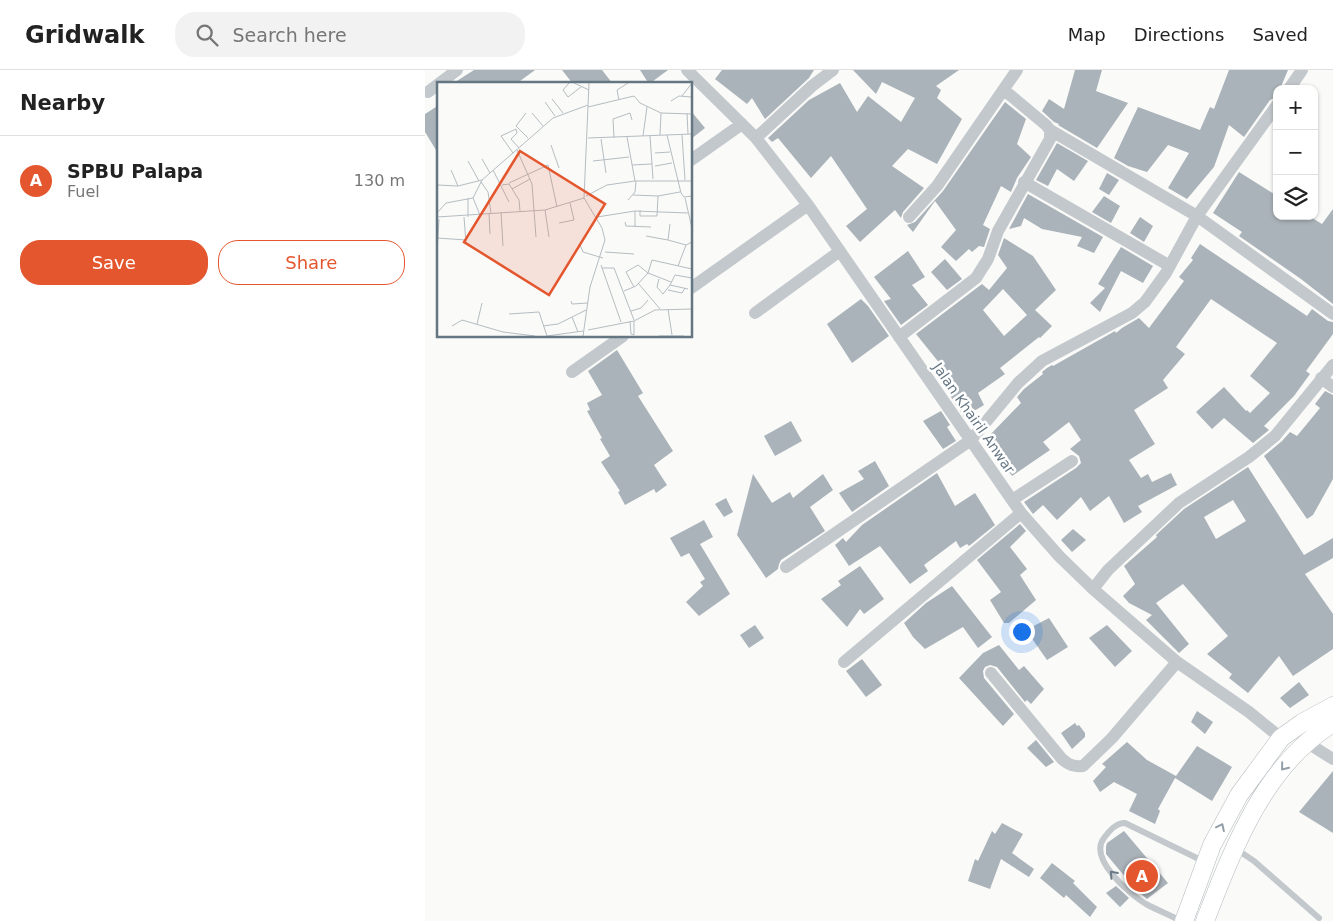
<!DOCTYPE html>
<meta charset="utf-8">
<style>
body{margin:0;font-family:"DejaVu Sans",sans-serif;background:#f2f2f2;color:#222}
.controls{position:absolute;right:15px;top:15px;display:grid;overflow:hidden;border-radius:10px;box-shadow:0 1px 4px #0004}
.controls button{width:45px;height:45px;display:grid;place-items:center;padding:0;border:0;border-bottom:1px solid #e0e0e0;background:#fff;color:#222;font:25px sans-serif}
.you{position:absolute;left:596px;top:561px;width:18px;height:18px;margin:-12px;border:4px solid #fff;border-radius:50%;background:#1a73e8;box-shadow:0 0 0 8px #1a73e833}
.badge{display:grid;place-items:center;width:32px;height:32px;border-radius:50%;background:#e4572e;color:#fff;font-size:16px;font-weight:700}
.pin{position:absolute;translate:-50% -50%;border:2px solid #fff;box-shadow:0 1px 5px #0006}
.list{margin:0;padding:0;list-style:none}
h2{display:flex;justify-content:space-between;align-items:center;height:65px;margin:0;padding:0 20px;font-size:21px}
h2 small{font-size:16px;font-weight:400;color:#767676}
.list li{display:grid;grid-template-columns:32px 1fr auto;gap:15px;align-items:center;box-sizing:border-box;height:90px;padding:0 20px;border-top:1px solid #e0e0e0}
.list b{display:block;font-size:19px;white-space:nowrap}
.list p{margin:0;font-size:16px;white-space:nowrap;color:#767676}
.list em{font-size:16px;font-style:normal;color:#767676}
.actions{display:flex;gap:10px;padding:15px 20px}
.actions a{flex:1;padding:11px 0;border:1px solid #e4572e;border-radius:20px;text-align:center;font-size:18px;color:#e4572e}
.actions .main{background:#e4572e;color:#fff}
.icon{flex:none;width:28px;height:28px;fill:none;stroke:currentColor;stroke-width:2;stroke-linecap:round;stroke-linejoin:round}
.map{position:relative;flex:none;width:908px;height:851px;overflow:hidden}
header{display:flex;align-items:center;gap:30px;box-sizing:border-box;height:70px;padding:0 25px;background:#fff;border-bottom:1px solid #e0e0e0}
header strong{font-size:24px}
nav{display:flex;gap:28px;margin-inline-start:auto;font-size:18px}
.search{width:350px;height:45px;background:#f2f2f2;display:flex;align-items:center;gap:12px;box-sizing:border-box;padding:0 18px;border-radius:20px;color:#767676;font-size:19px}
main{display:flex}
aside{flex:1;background:#fff}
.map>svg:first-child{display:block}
.building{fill:#aab3b9;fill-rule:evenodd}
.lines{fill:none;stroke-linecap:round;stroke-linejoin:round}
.secondary-casing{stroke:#b3babf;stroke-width:19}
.service{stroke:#c3c8cc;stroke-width:6}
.minor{stroke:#c3c8cc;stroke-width:12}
.secondary{stroke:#fff;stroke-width:18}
.oneway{stroke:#939fa8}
.oneway2{stroke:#6a7a87}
.labels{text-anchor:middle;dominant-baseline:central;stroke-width:5;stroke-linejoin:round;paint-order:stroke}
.street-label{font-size:14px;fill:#657683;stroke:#fff}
.inset-road{fill:none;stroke:#b5bdc2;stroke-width:1}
.view{fill:#e4572e;fill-opacity:0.15;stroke:#e4572e;stroke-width:2.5}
.inset-edge{fill:none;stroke:#657683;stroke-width:2.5}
</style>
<header>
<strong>Gridwalk</strong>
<div class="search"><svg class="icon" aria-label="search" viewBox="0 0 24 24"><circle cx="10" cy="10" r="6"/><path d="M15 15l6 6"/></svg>Search here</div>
<nav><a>Map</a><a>Directions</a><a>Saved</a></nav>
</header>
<main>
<aside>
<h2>Nearby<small></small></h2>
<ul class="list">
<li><span class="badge">A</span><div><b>SPBU Palapa</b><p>Fuel</p></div><em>130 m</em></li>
</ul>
<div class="actions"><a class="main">Save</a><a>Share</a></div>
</aside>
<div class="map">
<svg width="908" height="851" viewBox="0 0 908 851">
<rect width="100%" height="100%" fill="#fafaf8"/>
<path class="building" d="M49,0H110L91,14H27Z
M137,0H177L188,14H148Z
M215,0H243L224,14Z
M297,0H389L384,8L340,49L327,28L322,34L290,9Z
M428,0H534L511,16L516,20L512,28L537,49L512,94L483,79L467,96L499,118L478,142L476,148L470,140L435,172L421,156L442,139L406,86L386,108L353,68L347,72L343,68L384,30L415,13L432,42L443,26L476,52L490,28L457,12L451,24Z
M650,0H677L671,21L703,33L672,78L633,55L634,54L629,52L617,41L624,29L639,39Z
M804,0H863L855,19H852V27L845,30L819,67L804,55L789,97L762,129L743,118L764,83L743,75L722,102L703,96L689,88L713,37L775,60L785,37L789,39Z
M580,32L601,49L592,74L606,87L592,108L586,122L576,116L558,155L565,159L559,177L554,176L547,182L544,179L531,191L516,177L531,160L510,131L488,162L482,155L490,152L518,121Z
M14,35V85L0,62V44Z
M266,41L280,58L266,69Z
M632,73L663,91L649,111L632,99L623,116L611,110Z
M814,102L852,126V146H884L897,154L908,139V234L876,209L814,166L817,162L788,143Z
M682,103L694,110L684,125L674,119Z
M603,124L678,167L669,183L652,176L657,167L617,159L599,148L596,156L584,159Z
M679,126L695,136L686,153L667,142Z
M715,147L728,156L719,172L705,163Z
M579,168L608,186L631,220L610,240L627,256L615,268L614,267L575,298L580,304L553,323L559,335L539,347L507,298L516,295L491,264L557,214L564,220L582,198L573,185ZM578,219L602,245L579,266L558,240Z
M775,174L882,246L887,239L903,251L908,252V264L881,301L885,304L869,326L839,356L844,360L828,373L799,348L787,359L771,342L799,317L821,341L822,340L825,343L845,323L825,306L852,273L786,229L751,277L760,284L738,310L743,318L709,340L730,374L704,390L716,408L723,404L727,412L746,403L752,415L713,436L717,442L699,453L684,426L665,441L656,427L632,450L618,435L608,444L599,432L651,398L656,393L654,386L645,379L656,370L644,352L618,372L625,380L587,406L561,369L596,333L592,327L599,319L618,304L617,302L622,298L627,295L628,296L690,261L691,263L697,258L714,248L724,258L759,211L754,207L768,190L766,188Z
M696,177L728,196L718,213L696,201L675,242L665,233L680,218L673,214Z
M483,181L500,207L487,215L503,235L476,255L459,231L466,229L449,207Z
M520,189L537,209L522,220L506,202Z
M436,229L443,236L464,266L427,293L402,254Z
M192,280L218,323L213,326L248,381L229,395L242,415L231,423L229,419L200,435L193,422L195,421L176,392L185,386L175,369L177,368L162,341L165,340L162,333L177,325L163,301Z
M900,321L908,325V409L888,445L882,449L839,386L857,371L865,362L872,366L895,338L890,334Z
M516,341L525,355L522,357L531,371L518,379L498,351Z
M366,351L377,371L350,386L339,366Z
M450,391L464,416L427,442L414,423L439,409L433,401Z
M823,397L879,485L908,468V488L880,504L908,544V579L868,606L854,586L823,623L804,608L807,604L782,584L803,566L758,514L731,533L764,574L754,583L721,550L727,545L704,533L698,526L710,514L699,496L732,467L731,465L759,439ZM808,430L821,451L791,469L779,447Z
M512,403L530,436L550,423L570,455L544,476L542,474L535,478L531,471L499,495L503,501L485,514L455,476L424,496L410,475L418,468L421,472L437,455Z
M328,404L347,433L365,422L368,428L398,404L408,420L385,437L400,461L356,490L354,494L353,499L341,508L312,465Z
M301,428L308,442L299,447L290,434Z
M279,450L288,467L275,474L305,524L274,546L261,532L278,516L275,512L280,509L264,483L256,487L245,468Z
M595,454L601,461L585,477L602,499L595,505L611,530L584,553H579L565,530L576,522L552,490Z
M648,459L661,470L647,482L636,470Z
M435,496L459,529L439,544L435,539L422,557L396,529L416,515L413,511Z
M527,516L567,567L553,578L538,557L500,579L488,567L479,553L501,533Z
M624,548L643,577L622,590L601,560Z
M330,555L339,568L324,578L315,565Z
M682,555L707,581L690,597L664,568Z
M574,575L594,600L599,596L619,619L606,634L602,630L600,632L572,597L565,595L560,597L558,601L559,608L589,644L578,656L534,608L558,583Z
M437,589L457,615L441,627L421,601Z
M874,612L884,625L865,638L855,628Z
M772,641L788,652L780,664L766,652Z
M650,653L652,656L654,655L660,663V667L647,679L636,663Z
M611,670L629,692L621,697L602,678Z
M702,672L722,690L751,706L772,676L807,697L787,731L750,708L733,739L735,741L730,754L704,741L712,724L689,712L675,722L668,711L681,697L677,694Z
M908,701V763L874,742Z
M577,753L598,764L587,783L609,799L604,807L576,789L565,819L543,811L550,789L553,791L567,761L570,764Z
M699,761L743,813L722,829L699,809L701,808L681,784V777L682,773Z
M627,793L650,811L648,813L672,837L665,847L641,825L639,828L615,808Z
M691,816L704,828L695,837L681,823Z"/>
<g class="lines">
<defs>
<path id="secondary" d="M759,851L787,775L814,725L856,668L877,653L908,636
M780,851C808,779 839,695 908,653"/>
</defs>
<use href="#secondary" class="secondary-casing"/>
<path class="service" d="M811,779L829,791L894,848
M756,851C745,845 732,840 721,834C704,824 663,788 679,768C685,760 691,753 700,753L780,792"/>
<path class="minor" d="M262,0L331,68L383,135L596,443L634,486L668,519L752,592L824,642L856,668
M864,19L877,0
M3,22L32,0
M625,60L772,146L908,244
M331,68L387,16L408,0
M266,90L317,54
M599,112L745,196
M484,147L512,116L592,0
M266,218L383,135
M330,243L415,181
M474,267L551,208L563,189L573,161L625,69V60L621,55L579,20
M147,302L198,266
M896,308L908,317
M587,430L647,391
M361,497L546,370L593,313L617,291L707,243L720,232L741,203L772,146L852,35
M668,519L683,500L754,433L824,387L850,366L908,295
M419,592L596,443
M566,603L637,689C644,695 649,697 658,696L687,668L752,592
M881,672L908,689"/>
<use href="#secondary" class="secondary"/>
</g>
<defs><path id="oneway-chevron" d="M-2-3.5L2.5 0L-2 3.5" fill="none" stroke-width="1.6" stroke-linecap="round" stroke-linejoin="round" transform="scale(1.25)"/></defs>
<g class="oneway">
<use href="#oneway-chevron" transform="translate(859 697) rotate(129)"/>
<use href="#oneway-chevron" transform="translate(796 757) rotate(-64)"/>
</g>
<use class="oneway2" href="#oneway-chevron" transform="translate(688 804) rotate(-132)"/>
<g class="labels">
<g class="street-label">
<text transform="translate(549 348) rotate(55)">Jalan Khairil Anwar</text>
</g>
</g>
<g transform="translate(12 12)">
<rect width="255" height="255" fill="#fafaf8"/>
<path class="inset-road" d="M132,1L126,8L131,15L144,5M137,1L152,8M245,14L255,1M115,17L126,31M182,18L180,8L191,1M234,19L242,14L255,15M108,20L118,34M151,25L197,14L203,21L224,31L255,32M89,31L79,44L91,56M95,31L106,44M250,31L251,52M223,53L224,31M230,53L244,111L247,115L255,114M245,53L248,98M206,54L210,25M213,54L216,97M190,55L198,99M151,56L255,52M177,56L176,37L193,31L195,38M164,57L169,91M114,63L122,86M80,68L95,102L99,155M76,71L64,54L79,47L80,51L74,57L82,66M218,71L233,70M45,77L53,91M31,79L42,99M156,79L192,75M195,83L215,82M218,84L235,81M14,88L21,104M56,88L72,120M44,100L51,110L54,131M72,101L111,83L120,125M0,103L21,104L45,98L116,36L151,23M65,103L72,102L82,118L83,129M75,107L93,97M196,113L221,114L220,134H203V128M149,114L170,103L198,99H255M221,114L243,110M31,116V135M248,116L255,146M191,118L198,110L199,99M108,128L112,155M64,130L66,164M0,131L9,121L36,116M52,131L53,152M43,133L36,116L45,98M0,135L108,128L147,116M27,135L29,161M160,135L198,129L251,131M188,140L189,144L214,145M122,141L137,138L133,121M233,142L231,158L249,163M198,145V129M209,154L231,158M0,156L29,158M143,163L146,170L166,176M168,170L197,172M0,171L2,137M164,183L184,240M241,184L249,163L255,160M165,186H177L197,238M222,197L220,205L226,212L233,203M201,201L223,227M197,205L189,190L201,183L211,191L215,178L255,187M251,207L233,203L238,193L255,196M231,208L245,211L248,206M187,209L199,204L211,191L234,200M134,219L135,222L151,221M231,227L235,253M194,229L204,226L211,218M72,232L102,230L110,254M135,235L141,250M193,239L194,252L197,253V239M40,242L45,221M15,244L25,238L66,250L98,254M106,244L121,242L149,228M151,248L197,239L218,228L255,227M110,254L146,249M146,254L153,205L168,158L165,146L147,116L152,1M222,254H247"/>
<path class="view" d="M83,69L168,122L112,213L27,160Z"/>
<rect width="255" height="255" class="inset-edge"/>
</g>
</svg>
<div class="controls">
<button>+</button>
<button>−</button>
<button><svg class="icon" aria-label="layers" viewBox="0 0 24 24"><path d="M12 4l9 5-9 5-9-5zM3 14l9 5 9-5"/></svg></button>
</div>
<div class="you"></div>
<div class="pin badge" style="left:717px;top:806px">A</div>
</div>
</main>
